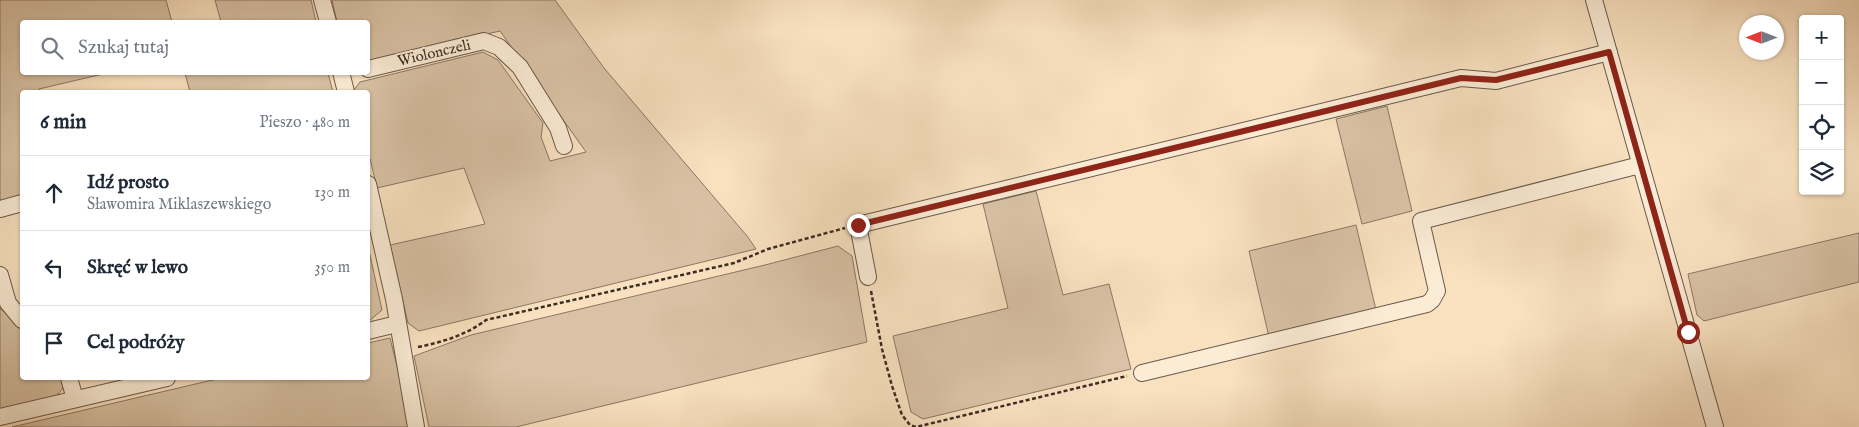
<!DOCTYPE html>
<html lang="pl">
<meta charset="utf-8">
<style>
body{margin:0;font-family:"IM FELL English",serif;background:#f6f6f7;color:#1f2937}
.controls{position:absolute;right:15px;top:15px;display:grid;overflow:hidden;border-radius:5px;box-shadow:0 1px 4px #0004}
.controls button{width:45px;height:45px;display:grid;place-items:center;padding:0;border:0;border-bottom:1px solid #e0e1e3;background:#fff;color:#1f2937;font:25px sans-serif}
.compass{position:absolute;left:1739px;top:15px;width:45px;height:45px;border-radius:50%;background:#fff;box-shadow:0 1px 4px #0004;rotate:270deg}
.stop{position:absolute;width:15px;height:15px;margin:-11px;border:4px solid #8f2418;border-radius:50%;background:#fff}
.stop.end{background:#8f2418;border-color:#fff;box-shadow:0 1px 5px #0008}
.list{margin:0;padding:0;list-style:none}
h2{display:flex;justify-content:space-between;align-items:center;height:65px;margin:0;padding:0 20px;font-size:21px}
h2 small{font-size:16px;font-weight:400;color:#747a83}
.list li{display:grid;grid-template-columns:32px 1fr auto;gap:15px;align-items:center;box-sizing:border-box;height:75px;padding:0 20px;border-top:1px solid #e0e1e3}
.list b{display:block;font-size:19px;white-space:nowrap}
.list p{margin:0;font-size:16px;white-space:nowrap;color:#747a83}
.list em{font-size:16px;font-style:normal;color:#747a83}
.icon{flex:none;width:28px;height:28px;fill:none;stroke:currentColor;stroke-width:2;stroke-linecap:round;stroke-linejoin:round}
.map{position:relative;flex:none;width:1859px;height:427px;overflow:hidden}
.search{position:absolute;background:#fff;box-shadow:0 1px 4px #0004;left:20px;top:20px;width:350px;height:55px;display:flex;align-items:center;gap:12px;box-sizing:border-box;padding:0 18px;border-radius:5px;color:#747a83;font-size:19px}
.panel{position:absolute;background:#fff;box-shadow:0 1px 4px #0004;left:20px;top:90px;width:350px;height:290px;border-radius:5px}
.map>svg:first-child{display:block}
.green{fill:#d9c2a5;stroke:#8a7764}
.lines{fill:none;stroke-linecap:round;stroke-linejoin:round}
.minor-casing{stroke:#6a594a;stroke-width:18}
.path{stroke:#3b2c23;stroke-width:2.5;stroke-dasharray:4 2.5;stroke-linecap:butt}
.minor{stroke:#fbecd6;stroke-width:16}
.route{stroke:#8f2418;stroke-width:6}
.labels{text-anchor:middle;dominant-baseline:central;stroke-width:4;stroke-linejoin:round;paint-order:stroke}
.street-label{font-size:15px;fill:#3b2c23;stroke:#fbecd6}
</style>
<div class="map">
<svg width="1859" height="427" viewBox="0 0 1859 427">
<rect width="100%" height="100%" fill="#f9e1c0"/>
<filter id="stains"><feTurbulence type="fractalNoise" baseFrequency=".004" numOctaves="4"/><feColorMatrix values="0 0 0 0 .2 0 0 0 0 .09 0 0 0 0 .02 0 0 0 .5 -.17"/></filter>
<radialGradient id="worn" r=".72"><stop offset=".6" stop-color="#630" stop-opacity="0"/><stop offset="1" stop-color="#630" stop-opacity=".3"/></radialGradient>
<path class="green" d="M0,0H166L172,22H22V72L107,73L39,89L40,92H22V195L2,201L0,199Z
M215,0H311L316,22H221Z
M332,0H555L604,68L747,236L756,249L419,331L408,323L390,245L485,224L464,168L377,188L368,150V92H353V91L360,82L483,52L498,60L543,123L541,137L550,161L586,152L500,31L368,61V22H337Z
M185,73H328L333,92H190Z
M1387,106L1412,211L1362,224L1336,119Z
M1036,191L1063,295L1109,284L1131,369L923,419L911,412L893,336L1008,308L983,204Z
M1356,225L1376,310L1269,337L1249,251Z
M1859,233V282L1704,321L1697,315L1688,274Z
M368,246L382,310L368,322Z
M838,246L852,256L867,342L516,427H429L414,356L471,335L765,265Z
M0,308L22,330V378H61L63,388L54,399L0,410Z
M390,338L412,427H12L221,378H368V343Z"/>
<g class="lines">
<defs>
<path id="minor" d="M322,0L328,22
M1594,0L1715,427
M368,69L484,41L499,47L520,67L558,128L564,146
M341,72L346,92
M368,184L394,299L416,427
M0,209L22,203
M0,275L8,303L22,320
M868,277L858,225L1461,78L1496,81L1609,52
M368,331L397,324
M1142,373L1427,304L1432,300L1437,291L1421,221L1640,165
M69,378L75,399
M0,417L167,378"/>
</defs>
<use href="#minor" class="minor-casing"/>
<path class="path" d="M871,291L882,349L892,386L902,415L910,425L916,427L1127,376
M418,347C443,342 466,335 486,320L734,263L768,249L845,228"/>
<use href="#minor" class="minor"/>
</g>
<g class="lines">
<path class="route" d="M858,225L1461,78L1496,80L1609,52L1688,332"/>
</g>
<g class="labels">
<g class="street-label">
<text transform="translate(434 53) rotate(-13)">Wiolonczeli</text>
</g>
</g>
<rect width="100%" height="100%" filter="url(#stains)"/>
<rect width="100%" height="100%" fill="url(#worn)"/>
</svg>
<div class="controls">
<button>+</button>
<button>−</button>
<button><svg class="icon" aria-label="locate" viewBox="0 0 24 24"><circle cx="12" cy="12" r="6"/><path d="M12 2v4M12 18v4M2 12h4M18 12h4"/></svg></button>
<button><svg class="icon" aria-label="layers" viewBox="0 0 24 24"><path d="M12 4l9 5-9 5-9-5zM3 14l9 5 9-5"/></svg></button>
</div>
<svg class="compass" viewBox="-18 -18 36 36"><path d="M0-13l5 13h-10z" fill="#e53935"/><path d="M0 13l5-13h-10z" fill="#747a83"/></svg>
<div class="stop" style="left:1688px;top:332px"></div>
<div class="stop end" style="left:858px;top:225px"></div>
<div class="search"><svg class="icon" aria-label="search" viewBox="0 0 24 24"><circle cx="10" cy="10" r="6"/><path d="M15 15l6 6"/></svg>Szukaj tutaj</div>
<section class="panel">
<h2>6 min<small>Pieszo · 480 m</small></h2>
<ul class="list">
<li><svg class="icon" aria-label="ahead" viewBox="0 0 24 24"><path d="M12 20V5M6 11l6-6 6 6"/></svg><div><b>Idź prosto</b><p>Sławomira Miklaszewskiego</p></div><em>130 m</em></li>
<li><svg class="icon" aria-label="left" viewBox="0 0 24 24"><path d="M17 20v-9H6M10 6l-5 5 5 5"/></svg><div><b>Skręć w lewo</b></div><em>350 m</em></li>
<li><svg class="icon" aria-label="arrive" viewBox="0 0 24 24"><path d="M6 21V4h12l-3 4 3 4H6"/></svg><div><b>Cel podróży</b></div></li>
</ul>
</section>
</div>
